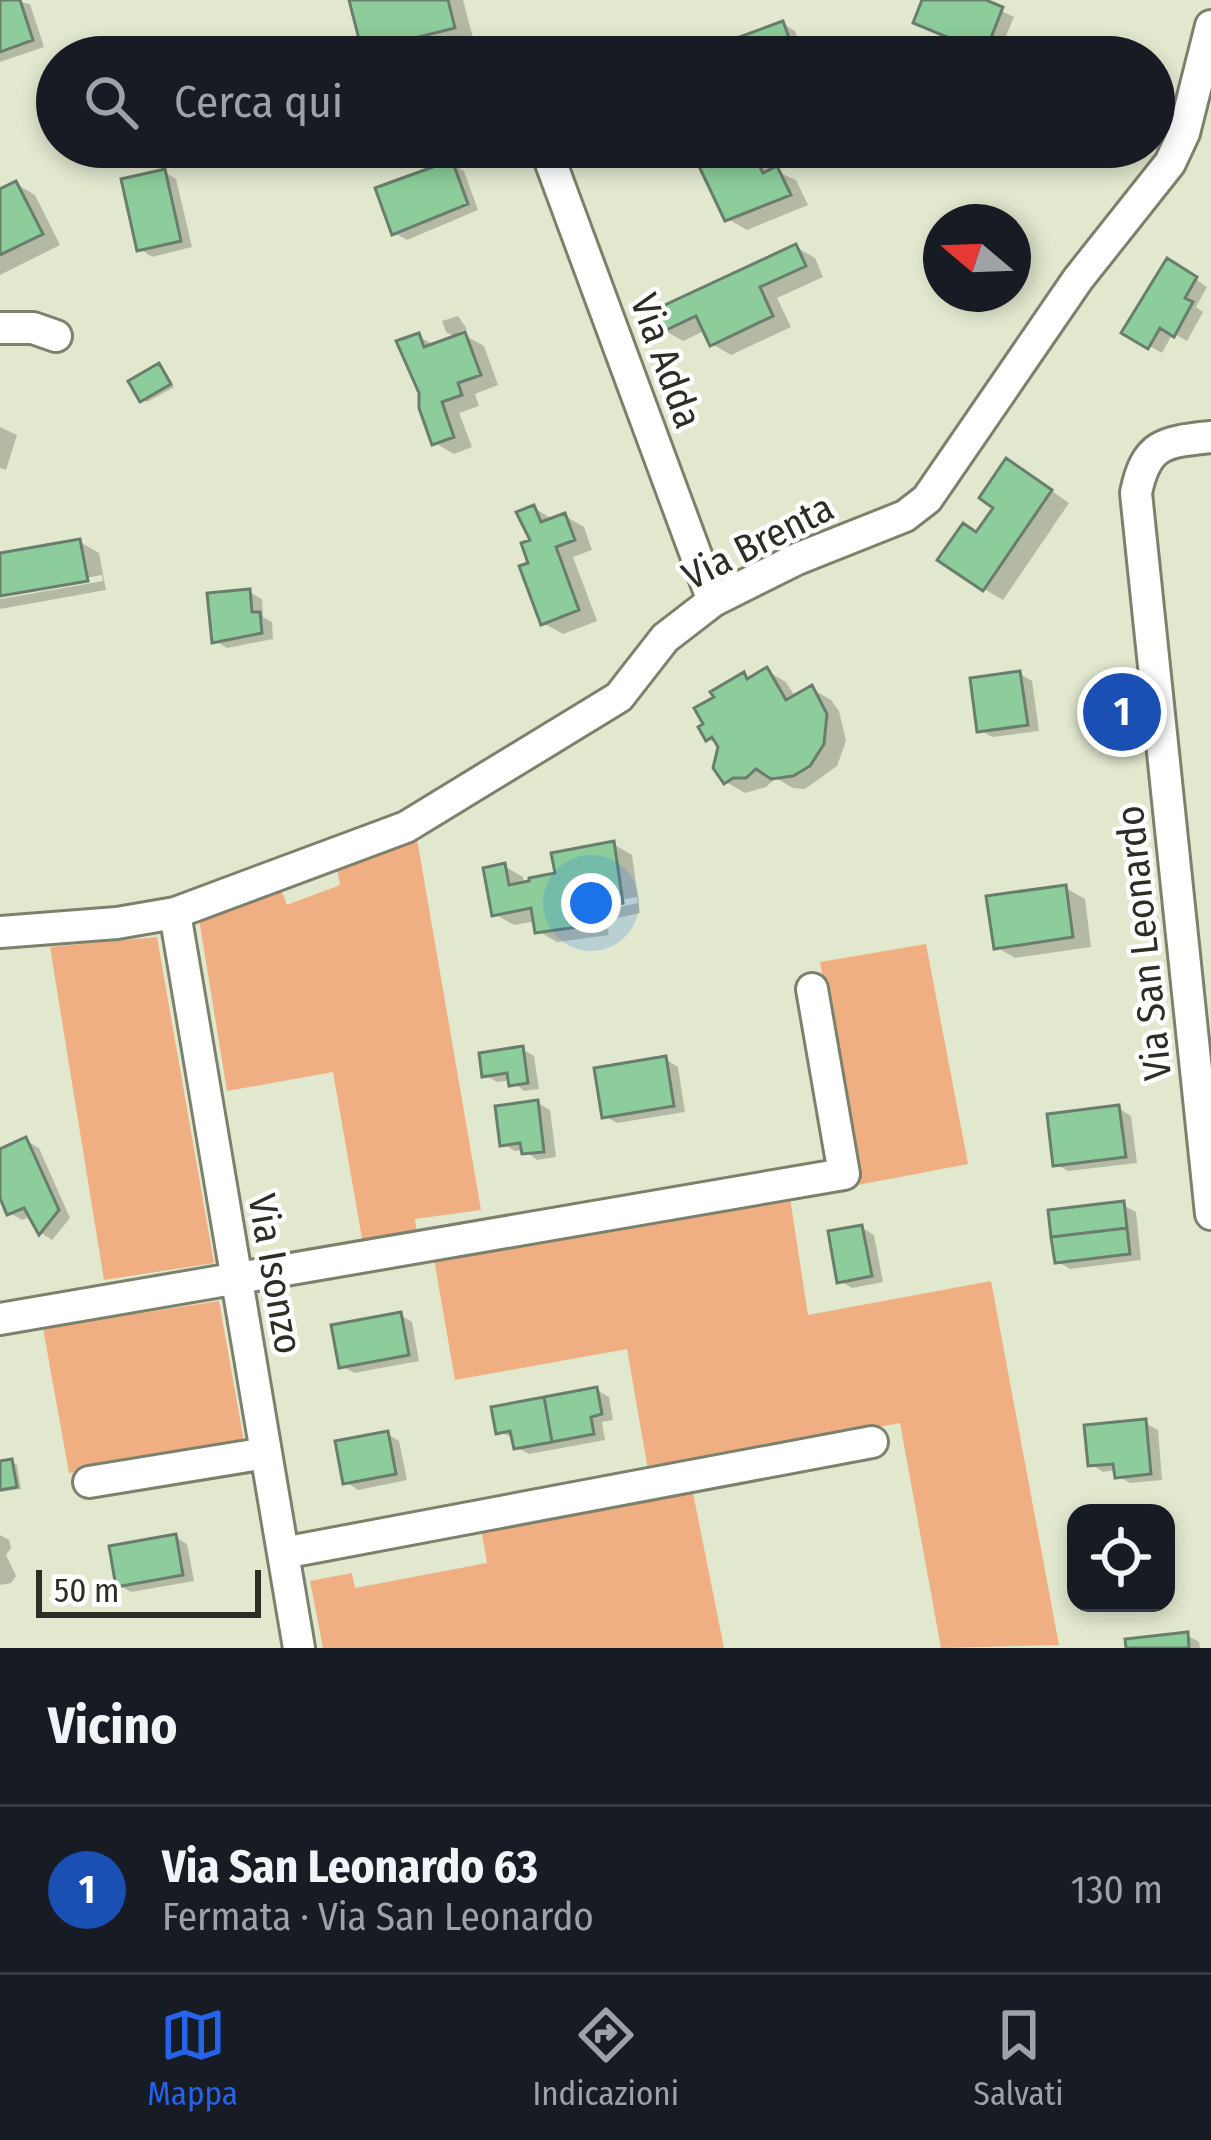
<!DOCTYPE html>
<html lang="it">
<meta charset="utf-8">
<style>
body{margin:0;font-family:"Fira Sans Condensed",sans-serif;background:#20242c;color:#f1f3f6}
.controls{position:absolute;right:36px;bottom:36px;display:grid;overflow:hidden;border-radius:24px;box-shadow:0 6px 18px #0003}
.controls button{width:108px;height:108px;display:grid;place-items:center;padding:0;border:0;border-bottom:3px solid #363941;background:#171b24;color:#f1f3f6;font:60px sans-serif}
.compass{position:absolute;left:923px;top:204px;width:108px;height:108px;border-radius:50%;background:#171b24;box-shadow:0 6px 18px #0003;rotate:289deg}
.scale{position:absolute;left:36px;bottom:30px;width:225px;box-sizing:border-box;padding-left:12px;border:6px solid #2b2e24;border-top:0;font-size:33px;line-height:42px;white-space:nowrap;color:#2b2e24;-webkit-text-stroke:9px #fff;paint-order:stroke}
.you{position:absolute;left:591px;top:903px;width:42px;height:42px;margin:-30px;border:9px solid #fff;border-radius:50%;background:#1a73e8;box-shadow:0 0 0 18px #1a73e833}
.badge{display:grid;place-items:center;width:78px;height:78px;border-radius:50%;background:#2563eb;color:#fff;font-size:39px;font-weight:700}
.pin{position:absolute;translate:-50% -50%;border:6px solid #fff;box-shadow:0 3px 12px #0006}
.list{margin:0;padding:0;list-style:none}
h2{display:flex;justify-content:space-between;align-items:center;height:156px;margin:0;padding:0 48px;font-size:51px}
h2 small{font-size:39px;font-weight:400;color:#9ea1a6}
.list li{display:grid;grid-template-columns:78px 1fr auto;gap:36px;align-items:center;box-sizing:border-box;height:168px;padding:0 48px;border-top:3px solid #363941}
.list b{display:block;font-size:45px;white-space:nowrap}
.list p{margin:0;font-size:39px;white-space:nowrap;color:#9ea1a6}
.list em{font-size:39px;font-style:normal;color:#9ea1a6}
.icon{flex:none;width:66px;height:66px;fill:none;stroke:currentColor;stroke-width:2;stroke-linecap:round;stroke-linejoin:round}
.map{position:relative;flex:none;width:1211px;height:1648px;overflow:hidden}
.search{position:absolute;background:#171b24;box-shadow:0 6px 18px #0003;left:36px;right:36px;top:36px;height:132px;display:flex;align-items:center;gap:30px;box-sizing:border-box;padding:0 42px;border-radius:66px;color:#9ea1a6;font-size:45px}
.sheet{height:324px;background:#171b24}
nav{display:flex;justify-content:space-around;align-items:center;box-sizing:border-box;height:168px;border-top:3px solid #363941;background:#171b24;font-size:33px;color:#9ea1a6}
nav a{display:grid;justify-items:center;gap:6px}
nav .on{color:#2563eb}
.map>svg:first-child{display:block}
.green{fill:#efaf83}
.shadow{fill:#0003;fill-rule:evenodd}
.building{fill:#8dcd9b;stroke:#6a7e6d;stroke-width:3}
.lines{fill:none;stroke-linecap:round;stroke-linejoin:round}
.minor-casing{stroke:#7c816b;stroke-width:36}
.minor{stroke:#fff;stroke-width:30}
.labels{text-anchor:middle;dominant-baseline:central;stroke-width:9;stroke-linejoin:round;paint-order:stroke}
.street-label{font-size:39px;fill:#2b2e24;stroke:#fff}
</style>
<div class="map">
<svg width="1211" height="1648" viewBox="0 0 1211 1648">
<rect width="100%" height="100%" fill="#e1e8ce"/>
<path class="green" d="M416,833L481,1210L415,1219L417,1236L363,1244L333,1072L227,1091L199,919L281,889L287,905L340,885L337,869Z
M157,937L214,1263L104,1280L50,947Z
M926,944L968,1164L858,1185L820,962Z
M790,1198L808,1315L991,1281L1059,1645L941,1648L900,1423L648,1470L627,1349L455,1380L434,1259Z
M219,1301L245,1447L69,1473L43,1328Z
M692,1488L724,1648H323L310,1581L352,1573L355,1588L487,1563L481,1528Z"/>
<path class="shadow" d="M9,0L30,4L44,47L0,62V3Z
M352,0H463L473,38L397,57H378L364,49Z
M926,0H978L1014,17L997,57L929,29Z
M783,24L795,31L804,57H722Z
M730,147H746L758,154L764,166L796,180L808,205L747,230L728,219Z
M452,164L464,171L478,210L407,240L395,233Z
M164,172L176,179L192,247L152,257L140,249Z
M16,184L35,195L60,245L0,275V193Z
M796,247L815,258L823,277L777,298L791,327L731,355L712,344L706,330L683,341L664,330Z
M1180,268L1207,287L1196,307L1203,312L1187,341L1173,333L1162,353L1125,332Z
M458,316L467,329L459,332L484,346L498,385L475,394L479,406L459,413L472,447L454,454L435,443L418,336L436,346L457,338L446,332L442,321Z
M159,366L174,387L147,402L142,399Z
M0,427L17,435L6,470L0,468Z
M1026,473L1069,503L1003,600L984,589L978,535Z
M534,508L554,520L565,516L584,527L592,550L573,557L597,621L563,634L543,623L532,564Z
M80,542L99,553L106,590L0,609V599L103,581L102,575L0,593V556Z
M249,592L262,599L263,617L272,622L273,639L227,648L215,641Z
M767,671L786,682L796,698L812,689L831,700L839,711L846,741L837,766L805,789L793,788L776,778L766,787L745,793L726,782L721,746L708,739L744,675L751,680Z
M1020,674L1032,681L1039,731L992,737L980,730Z
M613,844L632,855L640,913L617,918L604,910L609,935L557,942L538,931L536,921L514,925L495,914L504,866L523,877L525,885L558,875ZM637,897L638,903L611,909V902Z
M1066,888L1085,899L1091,947L1015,958L996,947Z
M522,1049L534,1056L539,1089L524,1091L511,1080L497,1082L485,1075Z
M665,1059L678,1067L685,1112L617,1123L605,1116Z
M538,1103L550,1110L556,1157L537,1160L524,1150L515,1151L503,1144Z
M1118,1108L1131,1116L1137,1163L1068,1171L1056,1164Z
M26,1141L39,1148L70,1218L52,1240L41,1233L32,1216L22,1220L10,1213L0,1191V1153Z
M1123,1205L1136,1212L1141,1260L1070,1269L1057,1261Z
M862,1228L874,1235L883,1282L852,1288L840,1281Z
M400,1315L412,1322L419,1361L354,1373L342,1366Z
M597,1390L609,1397L613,1420L602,1422L605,1440L529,1454L516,1447L515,1438L499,1432Z
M1145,1423L1158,1430L1162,1480L1130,1483L1118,1476L1117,1470L1103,1472L1091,1464Z
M387,1434L399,1441L407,1480L358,1490L346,1482Z
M12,1462L17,1465L21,1489L0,1492V1464Z
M0,1535L9,1540L11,1548L6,1555L16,1576L11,1583L0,1585Z
M175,1537L187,1544L194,1581L131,1592L119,1585Z
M1187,1635L1199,1642L1200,1648H1129Z"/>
<path class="building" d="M0,0H20L33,40L0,52Z
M349,0H448L455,28L362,51Z
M922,0H986L1003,7L985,53L913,23Z
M783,21L796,57H719L715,46Z
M724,147H742L750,162L756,159L763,173L777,166L791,195L725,221L696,160Z
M452,160L468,204L392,235L375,188Z
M165,169L181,241L137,251L121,179Z
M16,181L43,234L0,255V189Z
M796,244L806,266L760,287L773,316L710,346L696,316L662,332L652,311Z
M1167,258L1197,277L1185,298L1193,302L1174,337L1160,328L1148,349L1121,333Z
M465,332L481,375L458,383L462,395L442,402L454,437L432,445L419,408V393L396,341L419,333L424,347Z
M159,363L171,384L140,402L128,381Z
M1006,458L1052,490L983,591L937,560L963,523L976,532L993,508L979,498Z
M534,505L541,522L565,513L575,540L556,547L579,610L541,625L519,566L528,563L521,543L530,540L516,512Z
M80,539L88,581L0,596V553Z
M250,589L252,612H260L262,633L212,643L207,593Z
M767,667L786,700L812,685L827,714L824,744L810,766L793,776L771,779L756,769L746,778H733L724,784L713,768L718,747L712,737L706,741L698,727L703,724L694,708L714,697L710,692L744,672L747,679Z
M1020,671L1028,725L977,732L970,678Z
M614,841L623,903L595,909L592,889L584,890L591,925L535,933L531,908L492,916L483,868L505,863L509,885L529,881V878L555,873L551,853Z
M1066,885L1073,937L994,949L986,896Z
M523,1046L528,1083L509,1086L507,1073L482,1077L479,1053Z
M666,1056L674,1106L602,1118L594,1068Z
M538,1100L544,1152L522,1154L520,1143L500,1146L495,1106Z
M1119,1105L1126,1157L1053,1166L1047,1114Z
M26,1137L59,1210L39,1235L24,1208L7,1215L0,1198V1149Z
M1124,1201L1127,1228L1051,1237L1048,1210Z
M862,1225L872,1276L837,1283L828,1231Z
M1127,1228L1130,1254L1055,1263L1051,1237Z
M401,1312L409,1355L339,1368L331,1325Z
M597,1387L602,1414L591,1417L594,1434L552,1442L544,1397Z
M544,1397L552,1442L514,1449L510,1431L496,1434L491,1407Z
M1146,1419L1151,1474L1115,1478L1113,1464L1088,1466L1084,1425Z
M388,1431L396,1474L343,1484L335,1441Z
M12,1459L17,1487L0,1490V1461Z
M176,1534L183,1575L116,1587L109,1546Z
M1188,1632L1189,1648H1126L1125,1639Z"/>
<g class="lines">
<defs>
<path id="minor" d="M545,147L713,601
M0,328H33L56,336
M1211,437C1164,442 1146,443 1136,493L1211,1214
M175,913L299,1648
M0,932L117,923L175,913L406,827L619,697L665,638L713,601L797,559L905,516L927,499L1078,279L1170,163L1184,133L1211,26
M0,1319L844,1174L812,989
M89,1482L266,1453
M283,1553L872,1442"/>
</defs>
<use href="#minor" class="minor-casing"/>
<use href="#minor" class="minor"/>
</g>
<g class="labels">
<g class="street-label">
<text transform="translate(666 361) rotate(70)">Via Adda</text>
<text transform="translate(758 542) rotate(-27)">Via Brenta</text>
<text transform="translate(1144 943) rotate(-96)">Via San Leonardo</text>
<text transform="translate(275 1274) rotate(80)">Via Isonzo</text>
</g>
</g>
</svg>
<div class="controls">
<button><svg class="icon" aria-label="locate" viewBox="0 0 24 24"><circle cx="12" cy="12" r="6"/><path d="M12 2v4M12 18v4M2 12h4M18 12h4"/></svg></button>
</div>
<svg class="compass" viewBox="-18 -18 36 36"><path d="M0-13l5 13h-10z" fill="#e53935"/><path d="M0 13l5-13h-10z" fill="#9ea1a6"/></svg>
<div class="scale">50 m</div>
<div class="you"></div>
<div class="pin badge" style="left:1122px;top:712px;background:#1a4fb4">1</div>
<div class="search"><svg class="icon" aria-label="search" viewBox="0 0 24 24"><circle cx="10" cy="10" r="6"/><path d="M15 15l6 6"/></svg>Cerca qui</div>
</div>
<section class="sheet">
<h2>Vicino<small></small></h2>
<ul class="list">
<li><span class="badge" style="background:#1a4fb4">1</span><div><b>Via San Leonardo 63</b><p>Fermata · Via San Leonardo</p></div><em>130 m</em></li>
</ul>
</section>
<nav>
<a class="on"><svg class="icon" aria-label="map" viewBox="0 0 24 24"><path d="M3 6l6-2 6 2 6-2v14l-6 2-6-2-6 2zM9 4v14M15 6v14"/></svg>Mappa</a>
<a><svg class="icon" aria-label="directions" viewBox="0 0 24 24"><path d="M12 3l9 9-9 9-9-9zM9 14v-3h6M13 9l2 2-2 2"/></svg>Indicazioni</a>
<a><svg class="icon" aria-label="saved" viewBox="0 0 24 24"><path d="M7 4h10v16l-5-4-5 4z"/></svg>Salvati</a>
</nav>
